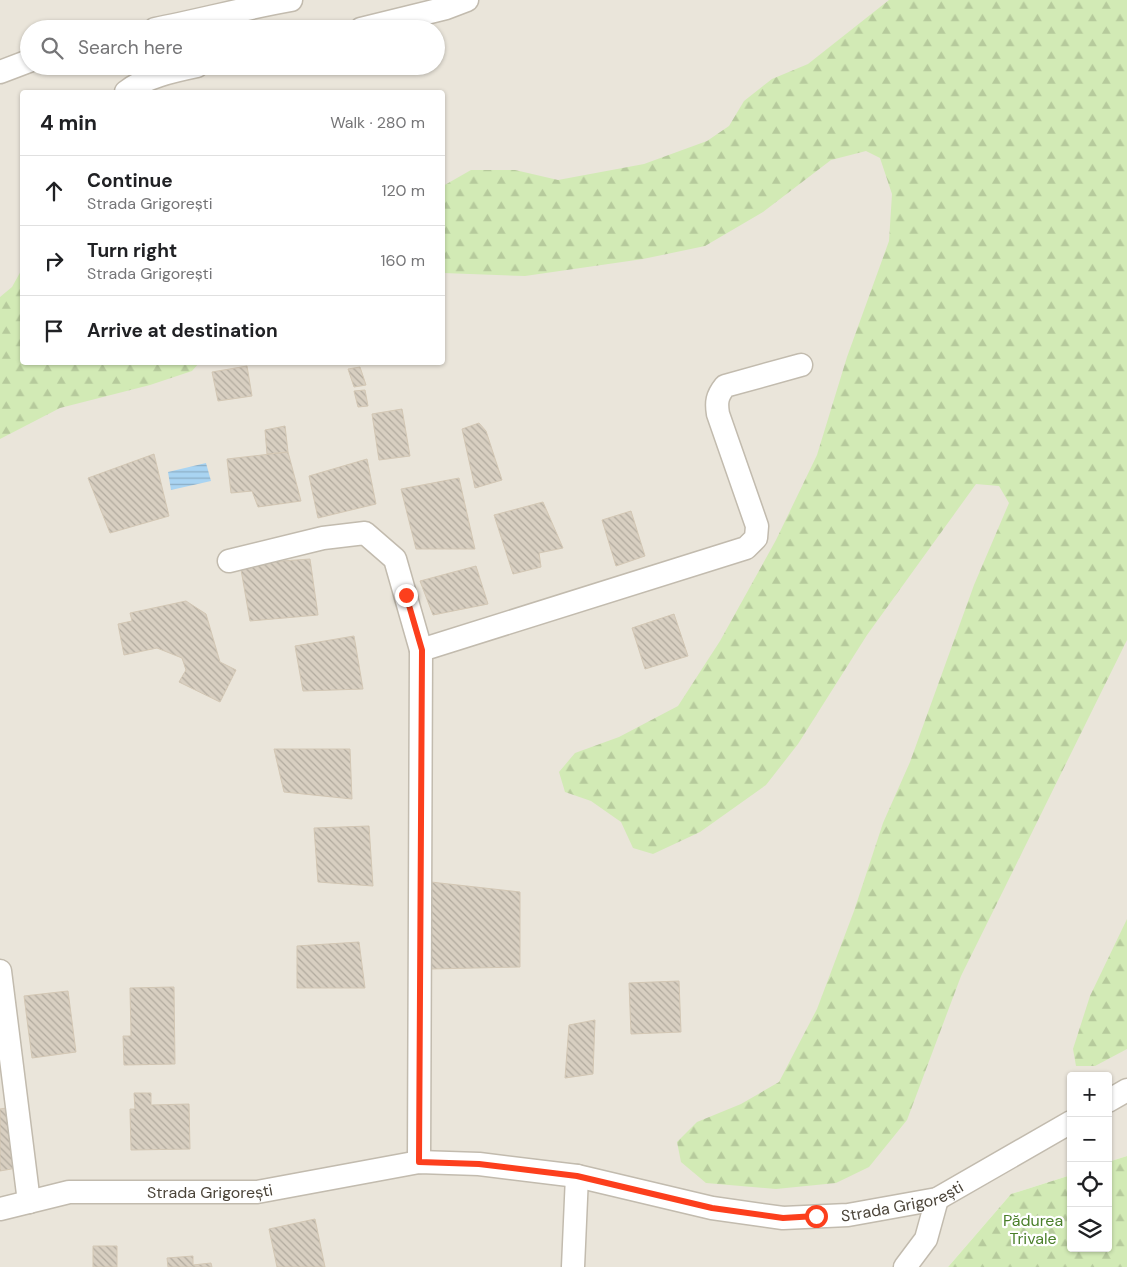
<!DOCTYPE html>
<meta charset="utf-8">
<style>
body{margin:0;font-family:"DM Sans",sans-serif;background:#f6f6f6;color:#202124}
.controls{position:absolute;right:15px;bottom:15px;display:grid;overflow:hidden;border-radius:5px;box-shadow:0 1px 4px #0004}
.controls button{width:45px;height:45px;display:grid;place-items:center;padding:0;border:0;border-bottom:1px solid #e0e0e0;background:#fff;color:#202124;font:25px sans-serif}
.stop{position:absolute;width:15px;height:15px;margin:-11px;border:4px solid #fc3f1d;border-radius:50%;background:#fff}
.stop.end{background:#fc3f1d;border-color:#fff;box-shadow:0 1px 5px #0008}
.list{margin:0;padding:0;list-style:none}
h2{display:flex;justify-content:space-between;align-items:center;height:65px;margin:0;padding:0 20px;font-size:21px}
h2 small{font-size:16px;font-weight:400;color:#757577}
.list li{display:grid;grid-template-columns:32px 1fr auto;gap:15px;align-items:center;box-sizing:border-box;height:70px;padding:0 20px;border-top:1px solid #e0e0e0}
.list b{display:block;font-size:19px;white-space:nowrap}
.list p{margin:0;font-size:16px;white-space:nowrap;color:#757577}
.list em{font-size:16px;font-style:normal;color:#757577}
.icon{flex:none;width:28px;height:28px;fill:none;stroke:currentColor;stroke-width:2;stroke-linecap:round;stroke-linejoin:round}
.map{position:relative;flex:none;width:1127px;height:1267px;overflow:hidden}
.search{position:absolute;background:#fff;box-shadow:0 1px 4px #0004;left:20px;top:20px;width:425px;height:55px;display:flex;align-items:center;gap:12px;box-sizing:border-box;padding:0 18px;border-radius:28px;color:#757577;font-size:19px}
.panel{position:absolute;background:#fff;box-shadow:0 1px 4px #0004;left:20px;top:90px;width:425px;height:275px;border-radius:5px}
.map>svg:first-child{display:block}
.residential{fill:#eae5da;fill-rule:evenodd}
.forest{fill:url(#forest-firs)}
.water{fill:url(#water-rules)}
.building{fill:url(#building-back-hatch);stroke:#d3c7b4}
.lines{fill:none;stroke-linecap:round;stroke-linejoin:round}
.street-casing{stroke:#c2bbae;stroke-width:25}
.street{stroke:#fff;stroke-width:22}
.route{stroke:#fc3f1d;stroke-width:6}
.labels{text-anchor:middle;dominant-baseline:central;stroke-width:4.5;stroke-linejoin:round;paint-order:stroke}
.street-label{font-size:16px;fill:#4b4439;stroke:#fff}
.park-label{font-size:16px;fill:#4a7f2a;stroke:#fff}
</style>
<div class="map">
<svg width="1127" height="1267" viewBox="0 0 1127 1267">
<defs>
<pattern id="forest-firs" width="22" height="20" patternUnits="userSpaceOnUse" patternTransform="scale(1.25)"><rect width="22" height="20" fill="#d2eab5"/><path d="M5 1l3.5 6h-7zM16 11l3.5 6h-7z" fill="#b6ca9c"/></pattern>
<pattern id="water-rules" width="6" height="5" patternUnits="userSpaceOnUse" patternTransform="scale(1.25)"><rect width="6" height="5" fill="#a9d4f2"/><path d="M0 2.5h6" fill="none" stroke="#8caec5"/></pattern>
<pattern id="building-back-hatch" width="6" height="6" patternUnits="userSpaceOnUse" patternTransform="scale(1.25)"><rect width="6" height="6" fill="#d8cfc1"/><path d="M-1 5l2 2M0 0l6 6M5-1l2 2" fill="none" stroke="#b1aa9e"/></pattern>
</defs>
<rect width="100%" height="100%" fill="#f6f3ec"/>
<path class="residential" d="M0,0H1127V1156L1108,1162V1076H1071V1175L1011,1194L948,1267H0ZM29,29H436V66H29ZM22,92H442V362H22Z"/>
<path class="forest" d="M889,0H1127V640L961,976L907,1120L869,1167L836,1183L776,1189L706,1183L681,1162L677,1142L697,1122L741,1104L779,1082L817,1009L854,911L883,823L910,762L974,585L1009,503L999,486L976,484L867,635L798,744L766,785L700,832L653,854L633,848L621,822L591,801L565,792L559,772L575,753L619,737L678,706L720,641L776,540L817,455L847,357L889,241L892,194L880,158L866,151L831,160L763,212L705,246L643,259L525,276L443,273V186L471,170H515L558,180L644,164L707,141L729,126L744,101L772,79L808,64Z
M22,269V362L199,363L192,371L150,385L60,408L0,439V297L12,287Z
M1127,919V1049L1095,1066H1076L1073,1049L1090,996Z
M1127,1156V1267H948L1011,1194L1071,1175V1248H1108V1162Z"/>
<path class="water" d="M206,463L211,481L171,490L168,472Z"/>
<path class="building" d="M247,366L252,396L218,401L212,372Z
M360,367L366,385L354,387L348,369Z
M365,390L368,406L358,407L354,391Z
M402,409L410,456L379,460L372,414Z
M479,423L486,431L502,480L475,488L462,429Z
M285,426L288,452L267,454L265,430Z
M288,452L301,501L258,507L252,491L231,493L227,459Z
M154,454L169,516L110,533L88,478Z
M367,459L376,504L318,518L309,476Z
M459,478L475,549H416L401,489Z
M543,502L563,548L539,553L541,567L513,574L494,515Z
M631,511L645,556L616,566L602,520Z
M310,559L318,615L250,621L240,564Z
M476,566L488,604L433,615L420,581Z
M186,601L206,614L220,662L236,670L220,702L179,682L186,670L182,658L157,648L124,655L118,624L132,621L130,613Z
M674,614L688,656L645,669L632,628Z
M354,636L363,689L303,691L295,646Z
M274,749H350L352,799L284,792Z
M369,826L373,886L318,882L314,828Z
M431,882L520,892V967L431,969Z
M359,942L365,988H297V946Z
M679,981L681,1032L631,1034L629,983Z
M174,987L175,1064L124,1065L123,1036H131L130,988Z
M68,991L76,1052L32,1058L24,996Z
M595,1020L593,1074L565,1078L569,1025Z
M134,1093H151V1105L189,1104L190,1149L131,1150L130,1109H135Z
M6,1108L17,1168L0,1171V1109Z
M315,1219L325,1267H277L269,1229Z
M93,1246H117V1267H93Z
M193,1256V1265L211,1263L212,1267H168L167,1258Z"/>
<g class="lines">
<defs>
<g id="street">
<path d="M155,29C201,20 245,8 291,0"/>
<path d="M361,29L446,8L467,0"/>
<path d="M0,72L29,61"/>
<path d="M126,92C145,77 173,71 197,66"/>
<path d="M229,561L323,538L365,533L395,559L421,650L419,1162"/>
<path d="M421,650L746,548L756,538L757,526L718,414C716,402 717,396 725,386L801,365"/>
<path d="M0,971L29,1202"/>
<path d="M1108,1101L1127,1090"/>
<path id="s1" d="M0,1209L69,1192H257L419,1162L479,1164L577,1176L712,1208L783,1218L848,1215L937,1199L1071,1122"/>
<path d="M573,1267L577,1176"/>
<path d="M905,1267L926,1239L937,1199"/>
</g>
</defs>
<use href="#street" class="street-casing"/>
<use href="#street" class="street"/>
</g>
<g class="lines">
<path class="route" d="M406,595L422,650L419,1162L479,1164L577,1176L712,1208L783,1218L816,1216"/>
</g>
<g class="labels">
<g class="street-label">
<text stroke="none"><textPath href="#s1" startOffset="212">Strada Grigorești</textPath></text>
<text stroke="none"><textPath href="#s1" startOffset="914">Strada Grigorești</textPath></text>
</g>
<g class="park-label">
<text x="1033" y="1220">Pădurea<tspan x="1033" dy="18">Trivale</tspan></text>
</g>
</g>
</svg>
<div class="controls">
<button>+</button>
<button>−</button>
<button><svg class="icon" aria-label="locate" viewBox="0 0 24 24"><circle cx="12" cy="12" r="6"/><path d="M12 2v4M12 18v4M2 12h4M18 12h4"/></svg></button>
<button><svg class="icon" aria-label="layers" viewBox="0 0 24 24"><path d="M12 4l9 5-9 5-9-5zM3 14l9 5 9-5"/></svg></button>
</div>
<div class="stop" style="left:816px;top:1216px"></div>
<div class="stop end" style="left:406px;top:595px"></div>
<div class="search"><svg class="icon" aria-label="search" viewBox="0 0 24 24"><circle cx="10" cy="10" r="6"/><path d="M15 15l6 6"/></svg>Search here</div>
<section class="panel">
<h2>4 min<small>Walk · 280 m</small></h2>
<ul class="list">
<li><svg class="icon" aria-label="ahead" viewBox="0 0 24 24"><path d="M12 20V5M6 11l6-6 6 6"/></svg><div><b>Continue</b><p>Strada Grigorești</p></div><em>120 m</em></li>
<li><svg class="icon" aria-label="right" viewBox="0 0 24 24"><path d="M7 20v-9h11M14 6l5 5-5 5"/></svg><div><b>Turn right</b><p>Strada Grigorești</p></div><em>160 m</em></li>
<li><svg class="icon" aria-label="arrive" viewBox="0 0 24 24"><path d="M6 21V4h12l-3 4 3 4H6"/></svg><div><b>Arrive at destination</b></div></li>
</ul>
</section>
</div>
